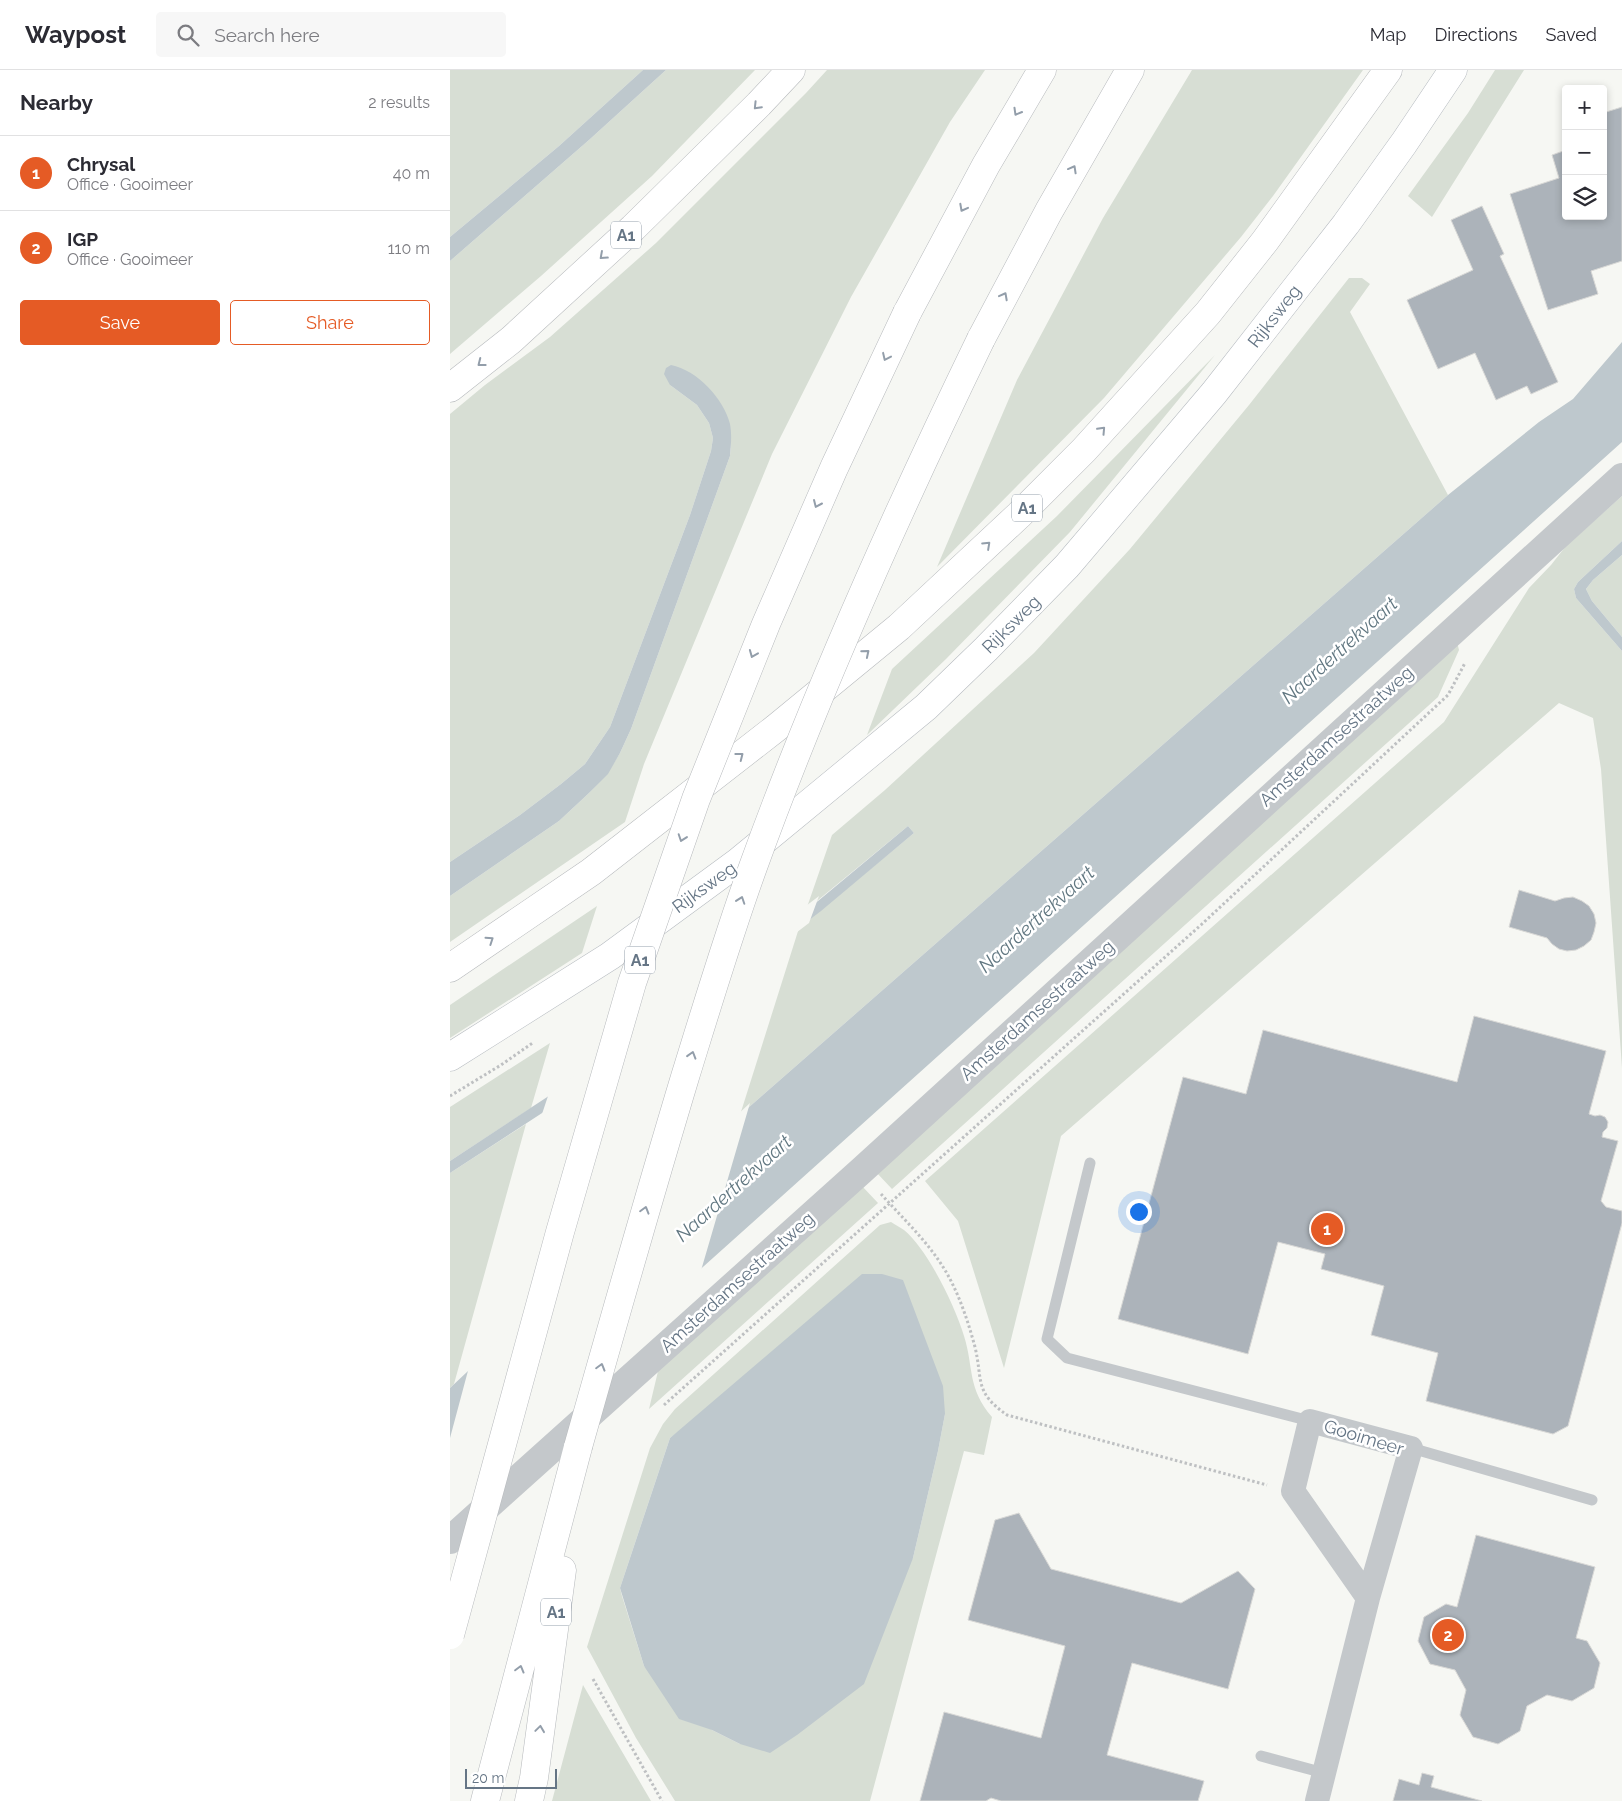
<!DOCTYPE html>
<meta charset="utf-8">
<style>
body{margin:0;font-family:Raleway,sans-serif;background:#f7f7f7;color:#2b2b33}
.controls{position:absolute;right:15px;top:15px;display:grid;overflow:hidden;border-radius:5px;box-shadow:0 2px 8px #0003}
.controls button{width:45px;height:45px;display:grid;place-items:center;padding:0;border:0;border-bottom:1px solid #e1e1e2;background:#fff;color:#2b2b33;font:25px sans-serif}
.scale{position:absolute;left:15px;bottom:12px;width:92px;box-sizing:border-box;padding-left:5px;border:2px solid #657585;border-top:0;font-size:14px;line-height:18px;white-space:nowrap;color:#657585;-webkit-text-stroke:4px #fff;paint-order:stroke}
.you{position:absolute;left:688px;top:1141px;width:18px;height:18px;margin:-12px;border:4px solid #fff;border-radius:50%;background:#1a73e8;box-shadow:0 0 0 8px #1a73e833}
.badge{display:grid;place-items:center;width:32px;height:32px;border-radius:50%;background:#e55b25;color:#fff;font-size:16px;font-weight:700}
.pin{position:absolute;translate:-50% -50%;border:2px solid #fff;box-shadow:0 1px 5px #0006}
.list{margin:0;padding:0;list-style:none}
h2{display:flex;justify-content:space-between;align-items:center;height:65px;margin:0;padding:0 20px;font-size:21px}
h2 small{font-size:16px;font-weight:400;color:#7c7c81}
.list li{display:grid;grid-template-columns:32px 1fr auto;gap:15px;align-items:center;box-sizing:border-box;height:75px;padding:0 20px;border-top:1px solid #e1e1e2}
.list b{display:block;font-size:19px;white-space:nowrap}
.list p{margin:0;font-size:16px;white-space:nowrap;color:#7c7c81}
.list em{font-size:16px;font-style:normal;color:#7c7c81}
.actions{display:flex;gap:10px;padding:15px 20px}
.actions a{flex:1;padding:11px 0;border:1px solid #e55b25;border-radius:5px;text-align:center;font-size:18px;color:#e55b25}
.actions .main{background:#e55b25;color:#fff}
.icon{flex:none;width:28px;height:28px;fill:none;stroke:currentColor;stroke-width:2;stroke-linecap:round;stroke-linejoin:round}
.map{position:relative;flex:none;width:1172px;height:1731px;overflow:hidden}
header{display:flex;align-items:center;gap:30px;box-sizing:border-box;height:70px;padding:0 25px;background:#fff;border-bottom:1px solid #e1e1e2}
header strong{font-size:24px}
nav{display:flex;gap:28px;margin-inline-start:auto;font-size:18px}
.search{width:350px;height:45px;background:#f7f7f7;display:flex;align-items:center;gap:12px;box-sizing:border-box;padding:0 18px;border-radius:5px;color:#7c7c81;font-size:19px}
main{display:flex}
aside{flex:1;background:#fff}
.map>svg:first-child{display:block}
.green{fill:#d7ded4;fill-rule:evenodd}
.water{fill:#bec8cd}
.pier{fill:#f6f7f3}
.building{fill:#acb3ba;stroke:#d8d8d6}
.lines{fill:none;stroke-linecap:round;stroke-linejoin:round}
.secondary-casing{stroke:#b6bbc0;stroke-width:29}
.motorway-casing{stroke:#b7babd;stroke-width:29}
.path{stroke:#bec0c2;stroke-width:3;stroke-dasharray:2.5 2.5;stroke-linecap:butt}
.service{stroke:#c4c8cb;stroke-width:11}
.minor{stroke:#c4c8cb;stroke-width:24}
.tertiary{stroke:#c4c8cb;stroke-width:28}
.secondary{stroke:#fff;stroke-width:28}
.motorway{stroke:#fff;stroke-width:28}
.motorway-bridge-casing{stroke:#b7babd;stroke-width:29;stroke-linecap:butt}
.motorway-bridge{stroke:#fff;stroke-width:28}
.oneway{stroke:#939eaa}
.labels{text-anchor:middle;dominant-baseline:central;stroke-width:5;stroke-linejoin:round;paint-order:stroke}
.shield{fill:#fff;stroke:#939eaa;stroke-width:1}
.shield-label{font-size:16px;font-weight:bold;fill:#657585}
.street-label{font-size:18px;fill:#657585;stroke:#fff}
.water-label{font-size:19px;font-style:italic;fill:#617781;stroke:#fff}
</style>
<header>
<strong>Waypost</strong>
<div class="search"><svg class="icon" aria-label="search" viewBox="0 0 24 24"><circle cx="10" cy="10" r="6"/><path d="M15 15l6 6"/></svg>Search here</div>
<nav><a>Map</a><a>Directions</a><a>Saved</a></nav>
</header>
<main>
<aside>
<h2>Nearby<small>2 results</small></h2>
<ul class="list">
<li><span class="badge">1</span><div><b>Chrysal</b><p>Office · Gooimeer</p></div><em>40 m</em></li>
<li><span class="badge">2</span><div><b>IGP</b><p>Office · Gooimeer</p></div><em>110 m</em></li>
</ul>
<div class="actions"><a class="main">Save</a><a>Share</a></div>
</aside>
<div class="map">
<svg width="1172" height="1731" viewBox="0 0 1172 1731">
<rect width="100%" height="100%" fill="#f6f7f3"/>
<path class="green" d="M0,0H193L109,76L0,167Z
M216,0H305L202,106L91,206L0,284V191L139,70Z
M377,0H535L500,52L401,227L322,384L194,694L175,752L0,872V826L109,751L138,724L157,704L170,683L181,659L280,386C283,363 278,346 266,327L220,315L247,335L259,353L263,368L261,381L240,445L160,657L135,694L111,714L70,745L0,792V344L35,315L100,267L206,173L356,23Z
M742,0H913L823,126L791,167L654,328L487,497L567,310L653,148Z
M1045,0H1074L982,147L958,126L1018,43Z
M899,208H912L920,214L900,242L998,425L290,1045L349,858L464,763L458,756L356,840L382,765L435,720L584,583L680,479L799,335Z
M765,285L620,462L496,589L417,665L442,599L607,446Z
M1172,426V471L1128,512L1124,519L1126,528L1172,581V998L1151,699L1143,648L1109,633L611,1066L554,1298L508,1151L475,1111L994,652L1079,518L1101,495L1116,476Z
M1172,485V567L1142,531L1136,519L1143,510Z
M1007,572L1009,580L988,627L442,1119L426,1102Z
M147,836L132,883L0,968V935Z
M100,973L81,1038L0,1091V1037Z
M76,1054L4,1314L0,1318V1103Z
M411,1115L428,1133L199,1339L209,1297Z
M441,1152C445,1155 450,1157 454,1160C478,1180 505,1236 514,1266C524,1298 517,1318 542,1347L534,1385L514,1381L420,1731H225L186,1668L137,1577L200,1378L213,1354L225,1339L430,1155ZM495,1344L488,1381L463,1488L290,1674L262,1660L194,1596L172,1526L170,1518L220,1368L237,1355Z
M133,1615L201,1731H102Z"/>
<path class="water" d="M193,0H216L139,70L0,191V167L109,76Z
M1172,272V372L0,1424V1318L290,1045L998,425L1089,352L1123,329Z
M221,295C247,300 274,329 280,354C282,365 281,375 280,386L181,659L170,683L158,704L138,724L109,751L0,826V792L70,745L111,714L135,694L160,657L240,445L261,381L263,368L259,353L247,335L220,315L214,304L216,298Z
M1172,471V485L1143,510L1136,519L1142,531L1172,567V581L1126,528L1124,519L1128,512Z
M458,756L464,763L371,841L178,987L0,1103V1091L184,970L368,831Z
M412,1204H432L453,1210L493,1316L495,1344L488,1381L463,1488L414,1614L347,1665L320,1683L290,1674L262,1660L229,1649L194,1596L170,1518L220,1368Z"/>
<path class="pier" d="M369,826L359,853L180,989L91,1047L99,1023L183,968Z
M300,1033L250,1204L102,1343L0,1427V1368L19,1297Z"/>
<path class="building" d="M1172,37V191L1141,201L1148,224L1098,240L1060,124L1109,108L1102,85L1116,80V146H1153V43Z
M1032,136L1054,184L1050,186L1108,312L1081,324L1077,316L1046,330L1025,283L988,299L957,230L1023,200L1001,150Z
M1069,820L1105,831L1114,828L1123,827L1132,831L1139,836L1144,844L1146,853L1144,862L1141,870L1134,876L1126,880L1117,881L1109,879L1102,874L1097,868L1059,857Z
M1024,946L1156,981L1139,1044L1145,1046L1150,1045L1155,1047L1158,1052L1157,1058L1153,1062L1152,1067L1168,1071L1151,1131L1156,1137L1172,1141V1153L1118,1356L1103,1364L976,1331L988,1283L921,1265L934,1216L871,1199L875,1184L828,1172L798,1284L668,1249L733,1007L796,1024L813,960L1007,1012Z
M569,1443L601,1499L731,1533L788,1501L805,1519L778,1619L682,1593L657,1685L754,1711L748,1731H551L541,1728L536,1731H470L494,1642L591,1668L615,1576L518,1550L545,1450Z
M1026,1465L1145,1497L1126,1568L1137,1571L1150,1593L1144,1618L1122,1631L1097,1625L1077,1636L1070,1661L1048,1674L1023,1667L1010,1645L1016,1620L1005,1600L980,1594L968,1571L974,1547L996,1534L1007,1537Z
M972,1703L984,1706L981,1717L1032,1731H943L949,1709L969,1715Z"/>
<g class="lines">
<defs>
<path id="secondary" d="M0,987L160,886L288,792L476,637L536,579L617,496L764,323L896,154L954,73L1003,0"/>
<path id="motorway" d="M457,243L536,95L592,0
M531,269L599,141L680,0
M0,318L61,270L183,158L309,34L341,0
M0,898L141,802L326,658L449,557L569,445L634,380L758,243L815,171L938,0
M35,1731L128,1377
M79,1731L84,1708L112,1500"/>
</defs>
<use href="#secondary" class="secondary-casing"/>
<use href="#motorway" class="motorway-casing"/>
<path class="path" d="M0,1026L51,995L84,972
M431,1124C456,1152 485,1178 502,1213C512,1233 519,1255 525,1277C533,1311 524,1322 557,1345L817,1415
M214,1335L752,854L998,625L1015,593
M143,1609L212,1731"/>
<path class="service" d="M640,1093L597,1269L617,1288L860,1351
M961,1378L1142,1430
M811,1686L874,1703"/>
<path class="minor" d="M867,1731L918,1528L961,1378L860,1351L843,1421L918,1528"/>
<path class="tertiary" d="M0,1470L411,1101L1172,407"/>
<use href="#secondary" class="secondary"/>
<use href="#motorway" class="motorway"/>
<defs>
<path id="motorway-bridge" d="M128,1377C163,1253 198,1130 235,1007C257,936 278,866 303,797C368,617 447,442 531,269
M0,1565L110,1162L182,913L246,729L316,554L384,398L457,243"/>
</defs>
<use href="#motorway-bridge" class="motorway-bridge-casing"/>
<use href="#motorway-bridge" class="motorway-bridge"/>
</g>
<defs><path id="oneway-chevron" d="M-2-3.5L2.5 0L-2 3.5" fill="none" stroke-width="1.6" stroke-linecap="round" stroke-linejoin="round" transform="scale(1.25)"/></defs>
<g class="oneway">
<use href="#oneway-chevron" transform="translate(307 36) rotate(134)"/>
<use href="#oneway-chevron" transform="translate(567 42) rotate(120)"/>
<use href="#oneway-chevron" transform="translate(623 99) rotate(-61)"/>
<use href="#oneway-chevron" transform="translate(513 138) rotate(118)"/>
<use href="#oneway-chevron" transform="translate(153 186) rotate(138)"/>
<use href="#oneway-chevron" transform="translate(554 226) rotate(-62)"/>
<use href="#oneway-chevron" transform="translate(436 287) rotate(115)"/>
<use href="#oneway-chevron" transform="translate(31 293) rotate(142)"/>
<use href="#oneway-chevron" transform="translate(652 360) rotate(-47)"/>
<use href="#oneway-chevron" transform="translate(367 434) rotate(114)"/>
<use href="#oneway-chevron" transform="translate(537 475) rotate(-43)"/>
<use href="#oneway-chevron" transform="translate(416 583) rotate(-40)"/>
<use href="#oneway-chevron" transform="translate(303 584) rotate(112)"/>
<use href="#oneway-chevron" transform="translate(290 686) rotate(-38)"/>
<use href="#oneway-chevron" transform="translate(232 768) rotate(109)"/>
<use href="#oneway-chevron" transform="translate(291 830) rotate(-71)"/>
<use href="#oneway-chevron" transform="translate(40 870) rotate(-34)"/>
<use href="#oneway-chevron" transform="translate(242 985) rotate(-73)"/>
<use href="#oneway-chevron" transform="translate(195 1140) rotate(-74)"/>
<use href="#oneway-chevron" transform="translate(151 1297) rotate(-74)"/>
<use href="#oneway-chevron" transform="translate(70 1599) rotate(-75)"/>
<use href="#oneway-chevron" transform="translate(90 1659) rotate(-82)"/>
</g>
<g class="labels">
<g class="shield">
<rect x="161" y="151.5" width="30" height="27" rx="4"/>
<rect x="562" y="424.5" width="30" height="27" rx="4"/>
<rect x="175" y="876.5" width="30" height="27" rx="4"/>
<rect x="91" y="1528.5" width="30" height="27" rx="4"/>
</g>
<g class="shield-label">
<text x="176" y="165">A1</text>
<text x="577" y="438">A1</text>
<text x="190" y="890">A1</text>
<text x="106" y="1542">A1</text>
</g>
<g class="street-label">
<text transform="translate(824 246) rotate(-52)">Rijksweg</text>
<text transform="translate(561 554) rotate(-45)">Rijksweg</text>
<text transform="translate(886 666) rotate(-42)">Amsterdamsestraatweg</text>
<text transform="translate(254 817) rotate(-36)">Rijksweg</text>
<text transform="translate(587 940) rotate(-42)">Amsterdamsestraatweg</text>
<text transform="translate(287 1212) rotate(-42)">Amsterdamsestraatweg</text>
<text transform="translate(914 1367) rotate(17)">Gooimeer</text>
</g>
<g class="water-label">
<text transform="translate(889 580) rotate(-42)">Naardertrekvaart</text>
<text transform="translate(586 849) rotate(-42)">Naardertrekvaart</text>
<text transform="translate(283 1118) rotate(-42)">Naardertrekvaart</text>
</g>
</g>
</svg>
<div class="controls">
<button>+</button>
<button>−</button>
<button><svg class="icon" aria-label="layers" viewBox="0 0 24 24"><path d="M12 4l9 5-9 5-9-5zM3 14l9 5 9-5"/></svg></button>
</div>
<div class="scale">20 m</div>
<div class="you"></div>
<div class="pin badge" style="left:877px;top:1159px">1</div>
<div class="pin badge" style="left:998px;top:1565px">2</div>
</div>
</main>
